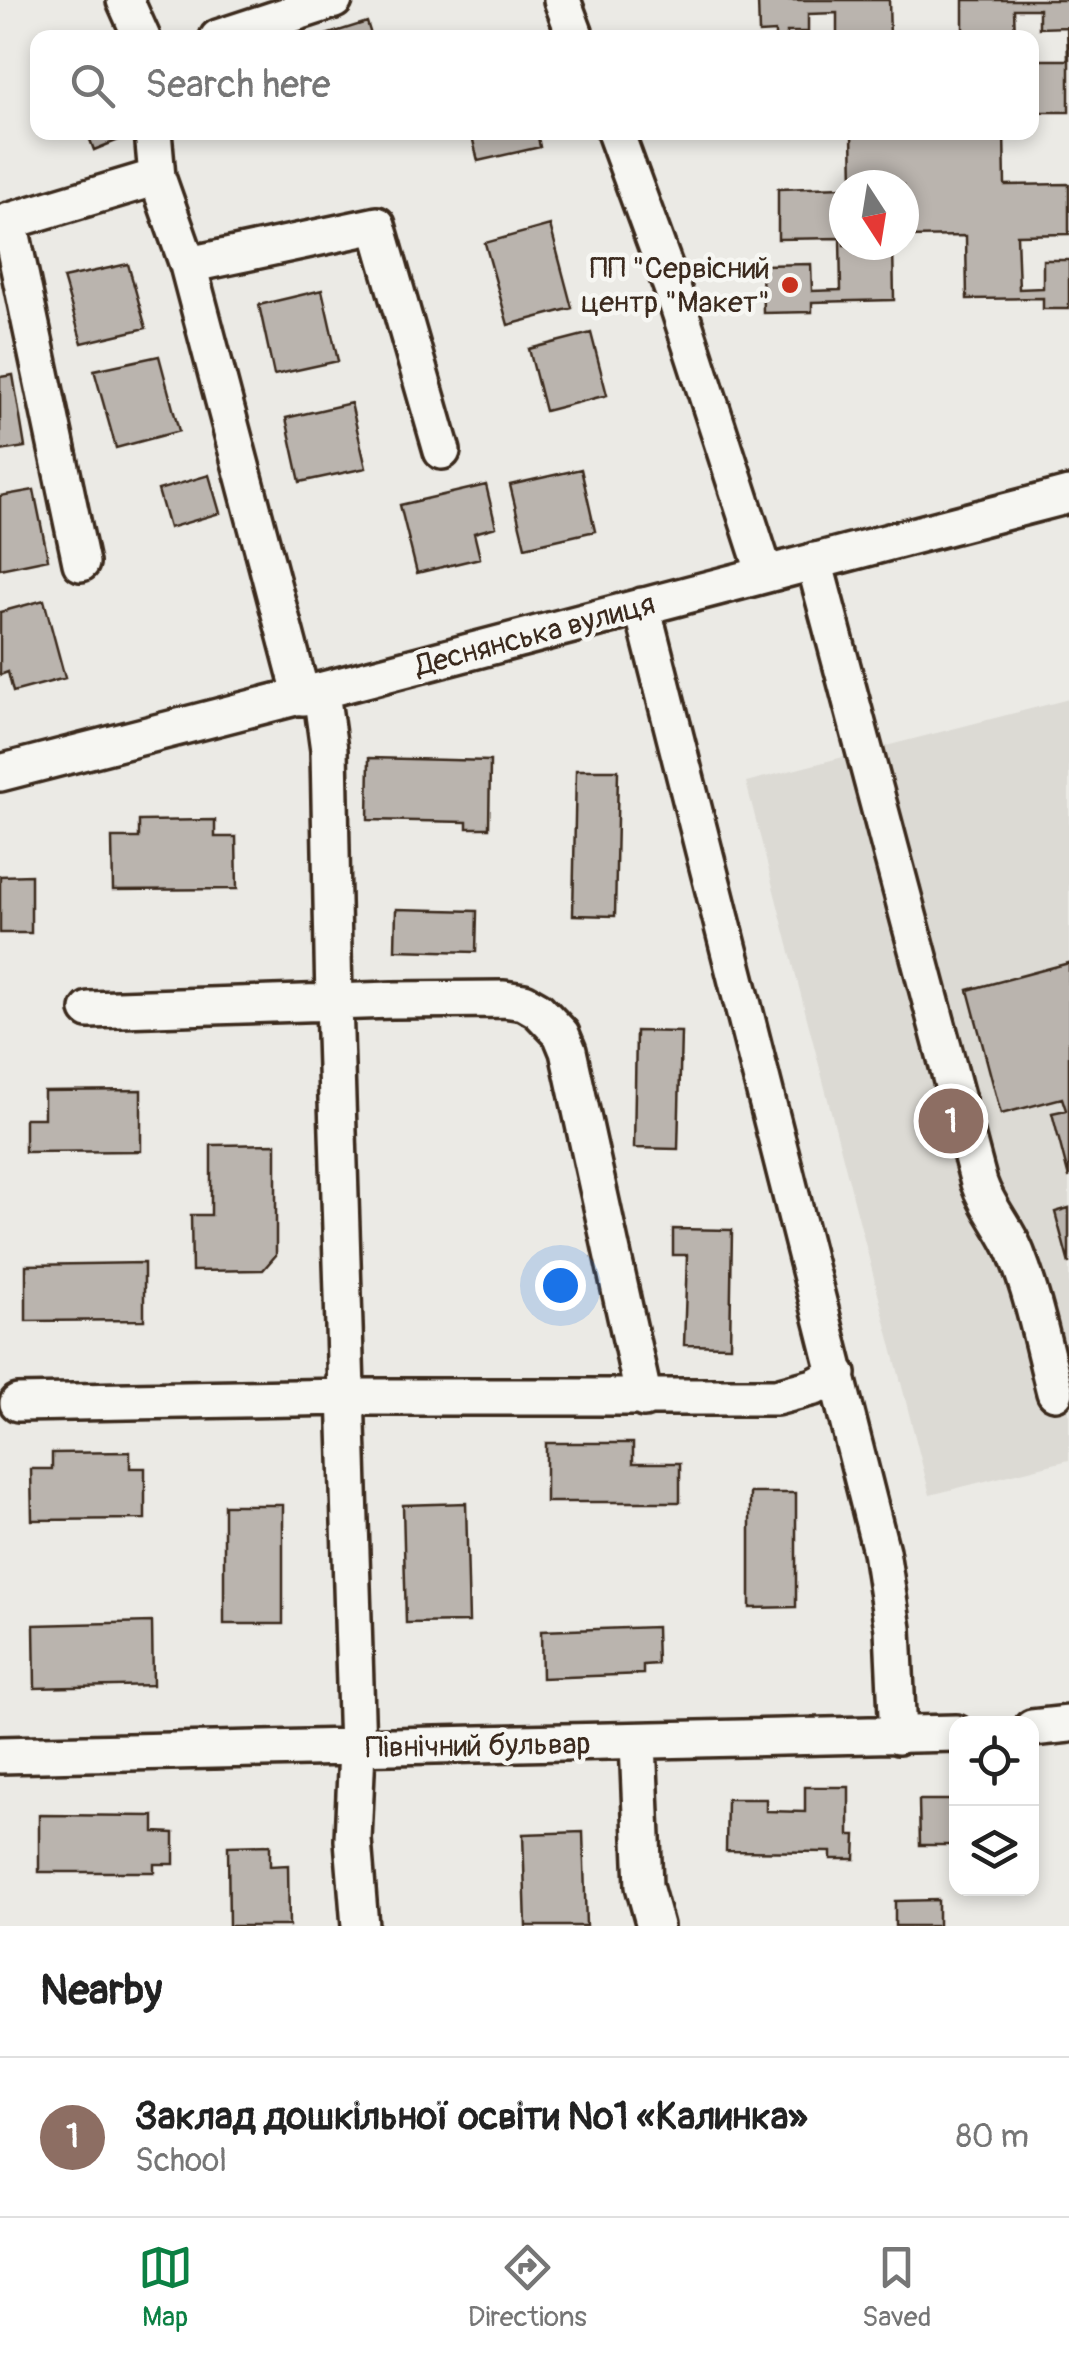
<!DOCTYPE html>
<meta charset="utf-8">
<style>
body{margin:0;font-family:Pangolin,sans-serif;background:#f2f2f2;color:#222}
.controls{position:absolute;right:30px;bottom:30px;display:grid;overflow:hidden;border-radius:20px;box-shadow:0 5px 15px #0003}
.controls button{width:90px;height:90px;display:grid;place-items:center;padding:0;border:0;border-bottom:2px solid #e0e0e0;background:#fff;color:#222;font:50px sans-serif}
.compass{position:absolute;left:829px;top:170px;width:90px;height:90px;border-radius:50%;background:#fff;box-shadow:0 5px 15px #0003;rotate:168deg}
.you{position:absolute;left:560px;top:1285px;width:35px;height:35px;margin:-25px;border:8px solid #fff;border-radius:50%;background:#1a73e8;box-shadow:0 0 0 15px #1a73e833}
.badge{display:grid;place-items:center;width:65px;height:65px;border-radius:50%;background:#0b8043;color:#fff;font-size:32px;font-weight:700}
.pin{position:absolute;translate:-50% -50%;border:5px solid #fff;box-shadow:0 2px 10px #0006}
.list{margin:0;padding:0;list-style:none}
h2{display:flex;justify-content:space-between;align-items:center;height:130px;margin:0;padding:0 40px;font-size:42px}
h2 small{font-size:32px;font-weight:400;color:#767676}
.list li{display:grid;grid-template-columns:65px 1fr auto;gap:30px;align-items:center;box-sizing:border-box;height:160px;padding:0 40px;border-top:2px solid #e0e0e0}
.list b{display:block;font-size:38px;white-space:nowrap}
.list p{margin:0;font-size:32px;white-space:nowrap;color:#767676}
.list em{font-size:32px;font-style:normal;color:#767676}
.icon{flex:none;width:55px;height:55px;fill:none;stroke:currentColor;stroke-width:2;stroke-linecap:round;stroke-linejoin:round}
.map{position:relative;flex:none;width:1069px;height:1926px;overflow:hidden}
.search{position:absolute;background:#fff;box-shadow:0 5px 15px #0003;left:30px;right:30px;top:30px;height:110px;display:flex;align-items:center;gap:25px;box-sizing:border-box;padding:0 35px;border-radius:20px;color:#767676;font-size:38px}
.sheet{height:290px;background:#fff}
nav{display:flex;justify-content:space-around;align-items:center;box-sizing:border-box;height:140px;border-top:2px solid #e0e0e0;background:#fff;font-size:28px;color:#767676}
nav a{display:grid;justify-items:center;gap:5px}
nav .on{color:#0b8043}
.map>svg:first-child{display:block}
.built{fill:#dcdad4}
.building{fill:#bab4ae;stroke:#3b2a1e;stroke-width:2.5}
.lines{fill:none;stroke-linecap:round;stroke-linejoin:round}
.minor-casing{stroke:#3b2a1e;stroke-width:42}
.minor{stroke:#f6f6f2;stroke-width:35}
.poi-dot{fill:#c8321e;stroke:#f6f6f2;stroke-width:4}
.labels{text-anchor:middle;dominant-baseline:central;stroke-width:9;stroke-linejoin:round;paint-order:stroke}
.poi-label{font-size:30px;fill:#3b2a1e;stroke:#f6f6f2;text-anchor:end}
.street-label{font-size:30px;fill:#3b2a1e;stroke:#f6f6f2}
</style>
<div class="map">
<svg width="1069" height="1926" viewBox="0 0 1069 1926">
<rect width="100%" height="100%" fill="#ebeae5"/>
<filter id="ink" filterUnits="userSpaceOnUse"><feTurbulence type="fractalNoise" baseFrequency=".01" numOctaves="2"/><feDisplacementMap in="SourceGraphic" scale="20" xChannelSelector="R" yChannelSelector="G"/><feConvolveMatrix kernelMatrix="1 2 1 2 8 2 1 2 1" color-interpolation-filters="sRGB"/></filter>
<g filter="url(#ink)">
<path class="built" d="M1069,699V1460L930,1495L746,782Z"/>
<path class="building" d="M758,0H889L890,38H837V13L808,14V32H787V38H775V32L759,33Z
M963,0H1069V112H1032V60H1068L1067,27L1039,28V9H1014L1015,38H963Z
M367,22L372,38H320L319,37Z
M87,132H138L94,150Z
M471,132H537L540,147L478,161Z
M852,132H1004L1005,185L1069,184V234L1017,235L1019,289L1043,288V260H1069V309H1043V298L967,299L966,236L904,237V185H853Z
M844,187V245H893L894,300L812,302V312L763,313L762,265L811,264L812,291L841,290L840,238L778,239V189Z
M550,225L572,308L508,325L485,243Z
M128,264L146,328L82,343L63,278Z
M322,290L338,361L274,375L259,305Z
M591,333L607,395L545,411L529,349Z
M159,356L179,431L116,448L94,370Z
M13,375L25,447L0,451V377Z
M351,403L366,468L300,482L286,418Z
M581,469L595,531L525,547L510,485Z
M209,475L220,513L169,528L158,490Z
M486,485L496,527L474,533L480,558L417,573L400,505Z
M34,490L48,559L0,569V496Z
M44,600L65,678L13,692L8,672L0,675V612Z
M369,758L490,761L489,828H467V822L368,820Z
M576,770H618L615,916L573,915Z
M215,820V837H236L237,889L113,890L112,838H139V821Z
M31,875V933H0V876Z
M396,909L477,911L476,952L395,950Z
M1069,963V1178L1052,1113L1066,1110L1062,1098L1001,1114L968,990Z
M636,1031L681,1032L678,1149L634,1148Z
M141,1090V1151L25,1152V1118H44V1091Z
M276,1144V1255L263,1270L192,1271L191,1215H211V1145Z
M1069,1208V1264L1055,1212Z
M673,1229L732,1230L730,1346L684,1345L687,1255H673Z
M144,1263V1320L26,1321V1265Z
M546,1443H633V1463H680V1502H546Z
M130,1452V1468H145V1519L32,1520L31,1469H52V1453Z
M750,1493H796V1607L750,1608Z
M466,1503L469,1622L406,1623L403,1505Z
M224,1505H283V1624H224Z
M152,1622L153,1685L35,1688L34,1625Z
M656,1627L657,1664L643,1665V1674L542,1678L541,1631Z
M805,1787H849V1835H856L855,1859H831V1852L726,1851L727,1799H766V1811L805,1812Z
M919,1800H955L956,1845H920Z
M39,1815L154,1816V1832L174,1833V1864H154V1872H39Z
M583,1832L586,1926H526L523,1834Z
M270,1845V1866L288,1865L289,1926H229L228,1846Z
M938,1900V1926H895V1901Z"/>
<g class="lines">
<defs>
<path id="minor" d="M125,0L142,38
M562,0L576,38
M218,38L334,0
M153,132L157,177L188,265L302,697
M615,132L675,296L765,574
M9,221L81,563
M0,224L157,177
M188,265L377,225L442,451
M814,561L979,1183C988,1209 1006,1228 1016,1253C1034,1298 1043,1346 1055,1392
M642,606L881,1551L893,1629L898,1736
M321,692L329,750L334,1002L357,1749L353,1840L360,1926
M0,773C357,683 713,587 1069,495
M89,1010L392,1000L504,999L524,1002L538,1010L561,1034L568,1051L644,1399
M18,1403L346,1397H776L814,1387L838,1374
M1032,1728L1069,1724
M638,1742L644,1886L655,1926
M0,1755L956,1733"/>
</defs>
<use href="#minor" class="minor-casing"/>
<use href="#minor" class="minor"/>
</g>
</g>
<circle class="poi-dot" cx="790" cy="285" r="10"/>
<g class="labels">
<g class="poi-label">
<text x="770" y="268">ПП "Сервісний<tspan x="770" dy="34">центр "Макет"</tspan></text>
</g>
<g class="street-label">
<text transform="translate(535 635) rotate(-15)">Деснянська вулиця</text>
<text transform="translate(478 1746) rotate(-1)">Північний бульвар</text>
</g>
</g>
</svg>
<div class="controls">
<button><svg class="icon" aria-label="locate" viewBox="0 0 24 24"><circle cx="12" cy="12" r="6"/><path d="M12 2v4M12 18v4M2 12h4M18 12h4"/></svg></button>
<button><svg class="icon" aria-label="layers" viewBox="0 0 24 24"><path d="M12 4l9 5-9 5-9-5zM3 14l9 5 9-5"/></svg></button>
</div>
<svg class="compass" viewBox="-18 -18 36 36"><path d="M0-13l5 13h-10z" fill="#e53935"/><path d="M0 13l5-13h-10z" fill="#767676"/></svg>
<div class="you"></div>
<div class="pin badge" style="left:951px;top:1121px;background:#8d6e63">1</div>
<div class="search"><svg class="icon" aria-label="search" viewBox="0 0 24 24"><circle cx="10" cy="10" r="6"/><path d="M15 15l6 6"/></svg>Search here</div>
</div>
<section class="sheet">
<h2>Nearby<small></small></h2>
<ul class="list">
<li><span class="badge" style="background:#8d6e63">1</span><div><b>Заклад дошкільної освіти №1 «Калинка»</b><p>School</p></div><em>80 m</em></li>
</ul>
</section>
<nav>
<a class="on"><svg class="icon" aria-label="map" viewBox="0 0 24 24"><path d="M3 6l6-2 6 2 6-2v14l-6 2-6-2-6 2zM9 4v14M15 6v14"/></svg>Map</a>
<a><svg class="icon" aria-label="directions" viewBox="0 0 24 24"><path d="M12 3l9 9-9 9-9-9zM9 14v-3h6M13 9l2 2-2 2"/></svg>Directions</a>
<a><svg class="icon" aria-label="saved" viewBox="0 0 24 24"><path d="M7 4h10v16l-5-4-5 4z"/></svg>Saved</a>
</nav>
